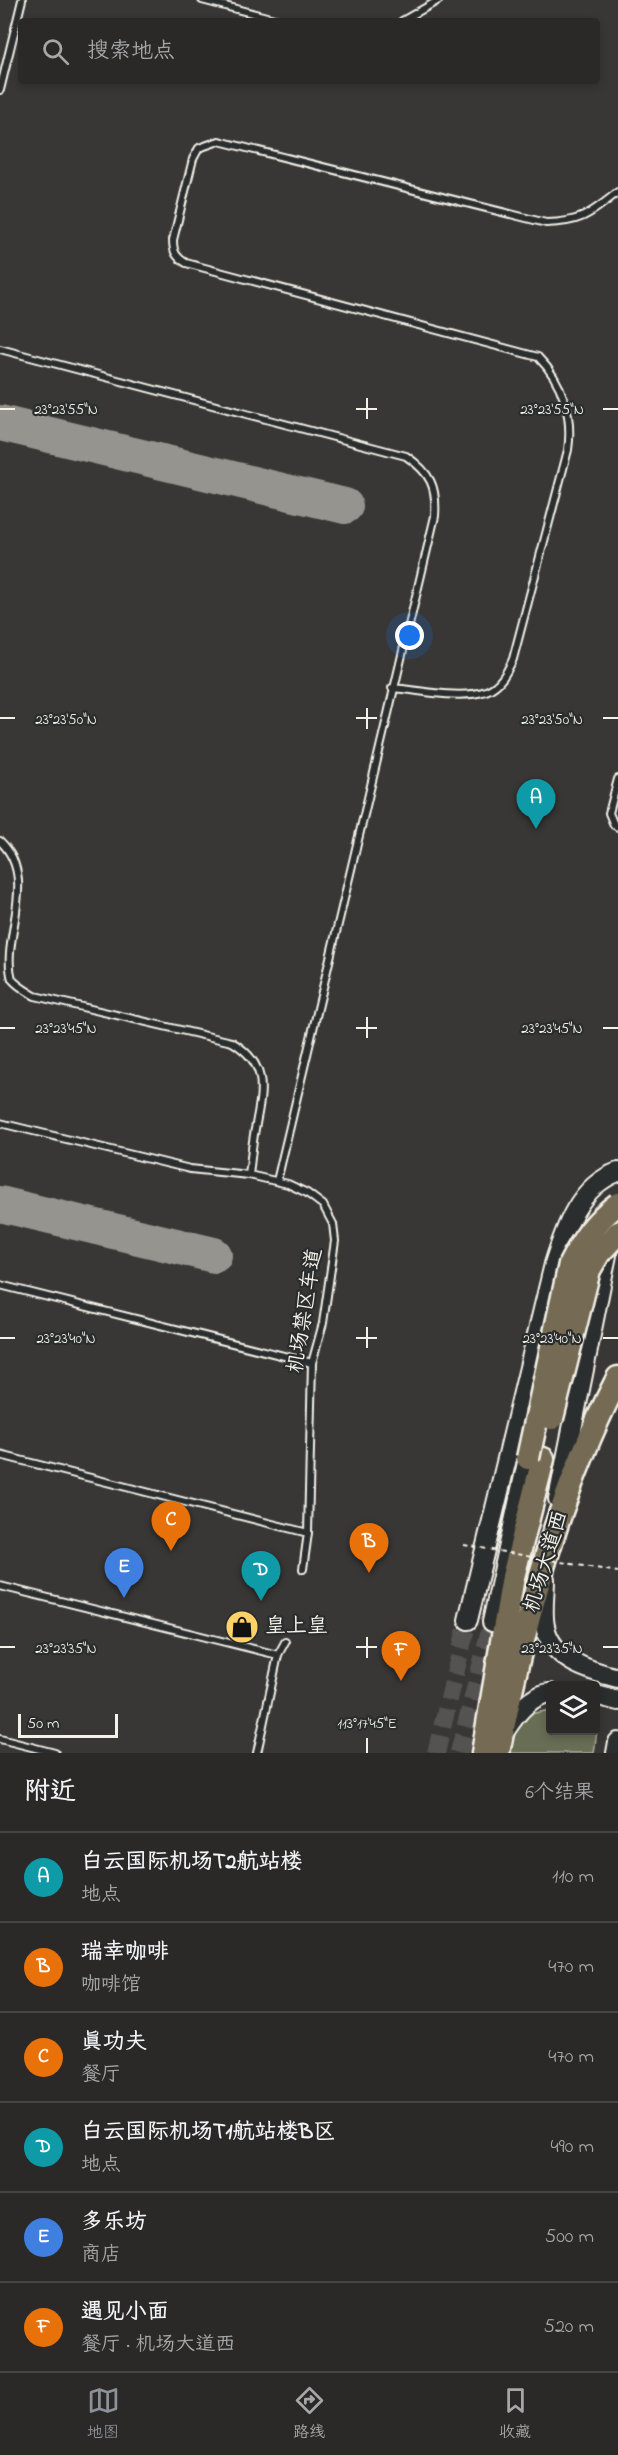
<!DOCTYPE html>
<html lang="zh">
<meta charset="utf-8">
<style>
body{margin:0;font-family:"Indie Flower","LXGW WenKai TC",sans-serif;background:#323130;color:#f1f3f6}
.controls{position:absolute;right:18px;bottom:18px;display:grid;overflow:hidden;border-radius:6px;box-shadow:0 3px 9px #0003}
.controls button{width:54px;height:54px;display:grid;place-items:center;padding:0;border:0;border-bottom:2px solid #464545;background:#2a2928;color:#f1f3f6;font:30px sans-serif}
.scale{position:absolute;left:18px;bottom:15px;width:100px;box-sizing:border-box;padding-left:6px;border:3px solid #f4f1e8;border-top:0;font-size:16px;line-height:21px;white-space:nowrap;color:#f4f1e8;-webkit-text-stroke:4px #2a2d2e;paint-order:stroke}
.you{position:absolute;left:410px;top:636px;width:21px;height:21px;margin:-15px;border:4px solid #fff;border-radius:50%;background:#1a73e8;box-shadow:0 0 0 9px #1a73e833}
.badge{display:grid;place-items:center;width:39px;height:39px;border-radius:50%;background:#8c9099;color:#fff;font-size:20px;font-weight:700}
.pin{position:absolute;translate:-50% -50px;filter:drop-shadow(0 2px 3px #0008)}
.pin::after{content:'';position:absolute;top:32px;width:21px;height:18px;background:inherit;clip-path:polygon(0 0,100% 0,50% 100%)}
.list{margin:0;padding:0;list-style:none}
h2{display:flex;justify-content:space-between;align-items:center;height:78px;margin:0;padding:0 24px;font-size:26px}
h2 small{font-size:20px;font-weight:400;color:#a5a6a8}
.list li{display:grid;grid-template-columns:39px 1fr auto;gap:18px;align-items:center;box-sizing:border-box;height:90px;padding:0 24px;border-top:2px solid #464545}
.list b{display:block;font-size:22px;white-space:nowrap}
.list p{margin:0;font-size:20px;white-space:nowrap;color:#a5a6a8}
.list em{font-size:20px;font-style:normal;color:#a5a6a8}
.icon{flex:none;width:33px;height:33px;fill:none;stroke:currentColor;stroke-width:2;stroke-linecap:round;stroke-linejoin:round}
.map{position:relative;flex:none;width:618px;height:1753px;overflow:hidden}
.search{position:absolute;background:#2a2928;box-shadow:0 3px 9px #0003;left:18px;right:18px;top:18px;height:66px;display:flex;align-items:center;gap:15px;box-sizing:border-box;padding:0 21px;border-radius:6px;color:#a5a6a8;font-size:22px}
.sheet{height:618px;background:#2a2928}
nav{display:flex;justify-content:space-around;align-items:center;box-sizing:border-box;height:84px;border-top:2px solid #464545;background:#2a2928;font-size:16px;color:#a5a6a8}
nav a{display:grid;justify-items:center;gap:3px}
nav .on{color:#8c9099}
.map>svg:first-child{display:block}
.green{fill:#676e54;stroke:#aeb09e;stroke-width:1.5}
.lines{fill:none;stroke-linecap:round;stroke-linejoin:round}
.taxiway{stroke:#96948f;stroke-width:36}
.secondary-tunnel{stroke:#545351;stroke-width:18;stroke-dasharray:18 9;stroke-linecap:butt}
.lane-casing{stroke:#f4f1e8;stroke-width:10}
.secondary-casing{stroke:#f4f1e8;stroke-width:22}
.highway-casing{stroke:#f4f1e8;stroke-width:27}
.lane{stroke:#2a2d2e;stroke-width:6}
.secondary{stroke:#2a2d2e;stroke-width:18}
.highway{stroke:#746b52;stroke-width:22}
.highway-bridge-casing{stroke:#f4f1e8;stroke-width:27;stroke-linecap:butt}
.path-bridge{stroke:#f4f1e8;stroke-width:2;stroke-dasharray:4.5 4.5;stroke-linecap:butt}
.highway-bridge{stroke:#746b52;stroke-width:22}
.ticks{fill:none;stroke:#f4f1e8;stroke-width:2}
.labels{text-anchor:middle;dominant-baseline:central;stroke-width:4.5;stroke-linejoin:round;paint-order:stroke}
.street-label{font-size:21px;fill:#f4f1e8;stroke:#2a2d2e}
.poi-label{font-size:21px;fill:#f4f1e8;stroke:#2a2d2e;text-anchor:start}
.ticks-label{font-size:15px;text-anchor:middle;fill:#f4f1e8;stroke:#2a2d2e;stroke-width:4.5;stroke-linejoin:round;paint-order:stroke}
</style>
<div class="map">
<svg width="618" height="1753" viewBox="0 0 618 1753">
<rect width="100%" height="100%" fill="#383736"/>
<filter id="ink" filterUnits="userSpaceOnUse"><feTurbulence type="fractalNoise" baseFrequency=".0167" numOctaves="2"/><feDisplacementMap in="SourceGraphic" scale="12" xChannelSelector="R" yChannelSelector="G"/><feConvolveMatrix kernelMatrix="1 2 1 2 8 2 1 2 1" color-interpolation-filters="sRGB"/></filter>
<g filter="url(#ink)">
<path class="green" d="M550,1710V1730H596V1715L599,1716L594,1753H504L507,1740L530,1714Z"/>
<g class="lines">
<path class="taxiway" d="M0,423L345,506
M0,1204L214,1255"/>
<path class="secondary-tunnel" d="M436,1753L468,1620
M459,1753L492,1622"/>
<defs>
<path id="lane" d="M202,0L282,21
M402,21L439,0
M0,90L22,0
M0,349L406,456C431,473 437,487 435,516L277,1181
M392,688C421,690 459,700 486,691C500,686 507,672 513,659L568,450C573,416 563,382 538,357L186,263C176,257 173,252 173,240L193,159L199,148L219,141L546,223C582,222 590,214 618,192
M618,779L609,813L614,825L618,827
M0,841C40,879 0,939 12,979C17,986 27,991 35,996L232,1042C270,1065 262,1092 255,1129C252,1144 251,1160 249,1175L288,1184L307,1193L323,1205L333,1224L335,1241L323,1323L312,1363L308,1533L0,1455
M0,1123L190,1169L249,1175
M0,1285L312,1363
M303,1569L308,1533
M0,1586L278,1655L257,1753
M278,1655L285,1642
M0,1739L55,1753"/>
<path id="secondary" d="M558,1499L610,1240
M545,1579C545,1594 542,1612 545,1626C551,1660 590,1671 618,1678
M468,1620L554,1264C565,1228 579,1186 618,1172
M492,1622L528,1458
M596,1695L618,1701
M505,1731C515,1715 530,1695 550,1693
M616,1753L618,1742"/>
<path id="highway" d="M483,1753L513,1577L543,1459
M498,1753C523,1625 558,1494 618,1378"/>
</defs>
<use href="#lane" class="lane-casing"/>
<use href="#secondary" class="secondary-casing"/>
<use href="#highway" class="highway-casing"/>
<use href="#lane" class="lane"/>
<use href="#secondary" class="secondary"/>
<use href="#highway" class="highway"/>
<defs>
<path id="highway-bridge" d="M552,1418L589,1270L599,1253L618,1233
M528,1458L570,1264C583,1239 595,1221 618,1204"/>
</defs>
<use href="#highway-bridge" class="highway-bridge-casing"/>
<path class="path-bridge" d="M464,1545L618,1572"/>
<use href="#highway-bridge" class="highway-bridge"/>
</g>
</g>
<path class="ticks" d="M367,398V419M0,409H15M356,409H377M603,409H618M367,708V729M0,718H15M356,718H377M603,718H618M367,1017V1038M0,1028H15M356,1028H377M603,1028H618M367,1327V1348M0,1338H15M356,1338H377M603,1338H618M367,1637V1658M0,1647H15M356,1647H377M603,1647H618M367,1738V1753"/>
<defs>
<symbol id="shop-disc" viewBox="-11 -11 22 22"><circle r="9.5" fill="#ffd166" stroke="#2a2d2e"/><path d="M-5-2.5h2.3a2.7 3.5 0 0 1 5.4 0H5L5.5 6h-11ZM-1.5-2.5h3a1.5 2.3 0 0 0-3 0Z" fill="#111"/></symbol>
</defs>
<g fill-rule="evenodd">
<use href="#shop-disc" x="223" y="1608" width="38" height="38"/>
</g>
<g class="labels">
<g class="street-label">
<text transform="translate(306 1311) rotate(-81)">机场禁区车道</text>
<text transform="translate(547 1562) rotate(-73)">机场大道西</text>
</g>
<g class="poi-label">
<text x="265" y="1627">皇上皇</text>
</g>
</g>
<g class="ticks-label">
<text x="66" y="414">23°23'55"N</text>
<text x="552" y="414">23°23'55"N</text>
<text x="66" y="724">23°23'50"N</text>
<text x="552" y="724">23°23'50"N</text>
<text x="66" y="1033">23°23'45"N</text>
<text x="552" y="1033">23°23'45"N</text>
<text x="66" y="1343">23°23'40"N</text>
<text x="552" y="1343">23°23'40"N</text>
<text x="66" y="1653">23°23'35"N</text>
<text x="552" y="1653">23°23'35"N</text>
<text x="367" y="1728">113°17'45"E</text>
</g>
</svg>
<div class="controls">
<button><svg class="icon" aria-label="layers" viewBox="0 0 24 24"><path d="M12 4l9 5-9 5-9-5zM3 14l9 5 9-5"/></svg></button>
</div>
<div class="scale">50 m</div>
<div class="you"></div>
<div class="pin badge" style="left:536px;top:829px;background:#0f9aa8">A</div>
<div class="pin badge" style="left:369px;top:1573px;background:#e8710a">B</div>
<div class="pin badge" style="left:171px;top:1551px;background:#e8710a">C</div>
<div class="pin badge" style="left:261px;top:1601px;background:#0f9aa8">D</div>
<div class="pin badge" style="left:124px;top:1598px;background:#3f7fe0">E</div>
<div class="pin badge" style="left:401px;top:1681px;background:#e8710a">F</div>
<div class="search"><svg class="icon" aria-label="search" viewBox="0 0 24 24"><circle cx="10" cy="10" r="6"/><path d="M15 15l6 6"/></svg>搜索地点</div>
</div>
<section class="sheet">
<h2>附近<small>6个结果</small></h2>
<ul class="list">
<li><span class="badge" style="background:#0f9aa8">A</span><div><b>白云国际机场T2航站楼</b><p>地点</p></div><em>110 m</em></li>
<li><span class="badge" style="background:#e8710a">B</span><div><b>瑞幸咖啡</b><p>咖啡馆</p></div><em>470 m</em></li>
<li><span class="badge" style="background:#e8710a">C</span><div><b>真功夫</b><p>餐厅</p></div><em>470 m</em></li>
<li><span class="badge" style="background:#0f9aa8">D</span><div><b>白云国际机场T1航站楼B区</b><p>地点</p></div><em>490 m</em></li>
<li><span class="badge" style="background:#3f7fe0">E</span><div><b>多乐坊</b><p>商店</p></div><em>500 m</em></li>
<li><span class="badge" style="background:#e8710a">F</span><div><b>遇见小面</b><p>餐厅 · 机场大道西</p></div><em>520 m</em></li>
</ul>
</section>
<nav>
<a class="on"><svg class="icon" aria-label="map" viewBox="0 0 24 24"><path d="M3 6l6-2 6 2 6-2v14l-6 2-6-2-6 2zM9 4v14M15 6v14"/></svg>地图</a>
<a><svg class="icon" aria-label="directions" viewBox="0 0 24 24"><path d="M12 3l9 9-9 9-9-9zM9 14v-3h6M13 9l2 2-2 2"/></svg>路线</a>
<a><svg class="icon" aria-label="saved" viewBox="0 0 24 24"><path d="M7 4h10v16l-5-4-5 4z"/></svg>收藏</a>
</nav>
